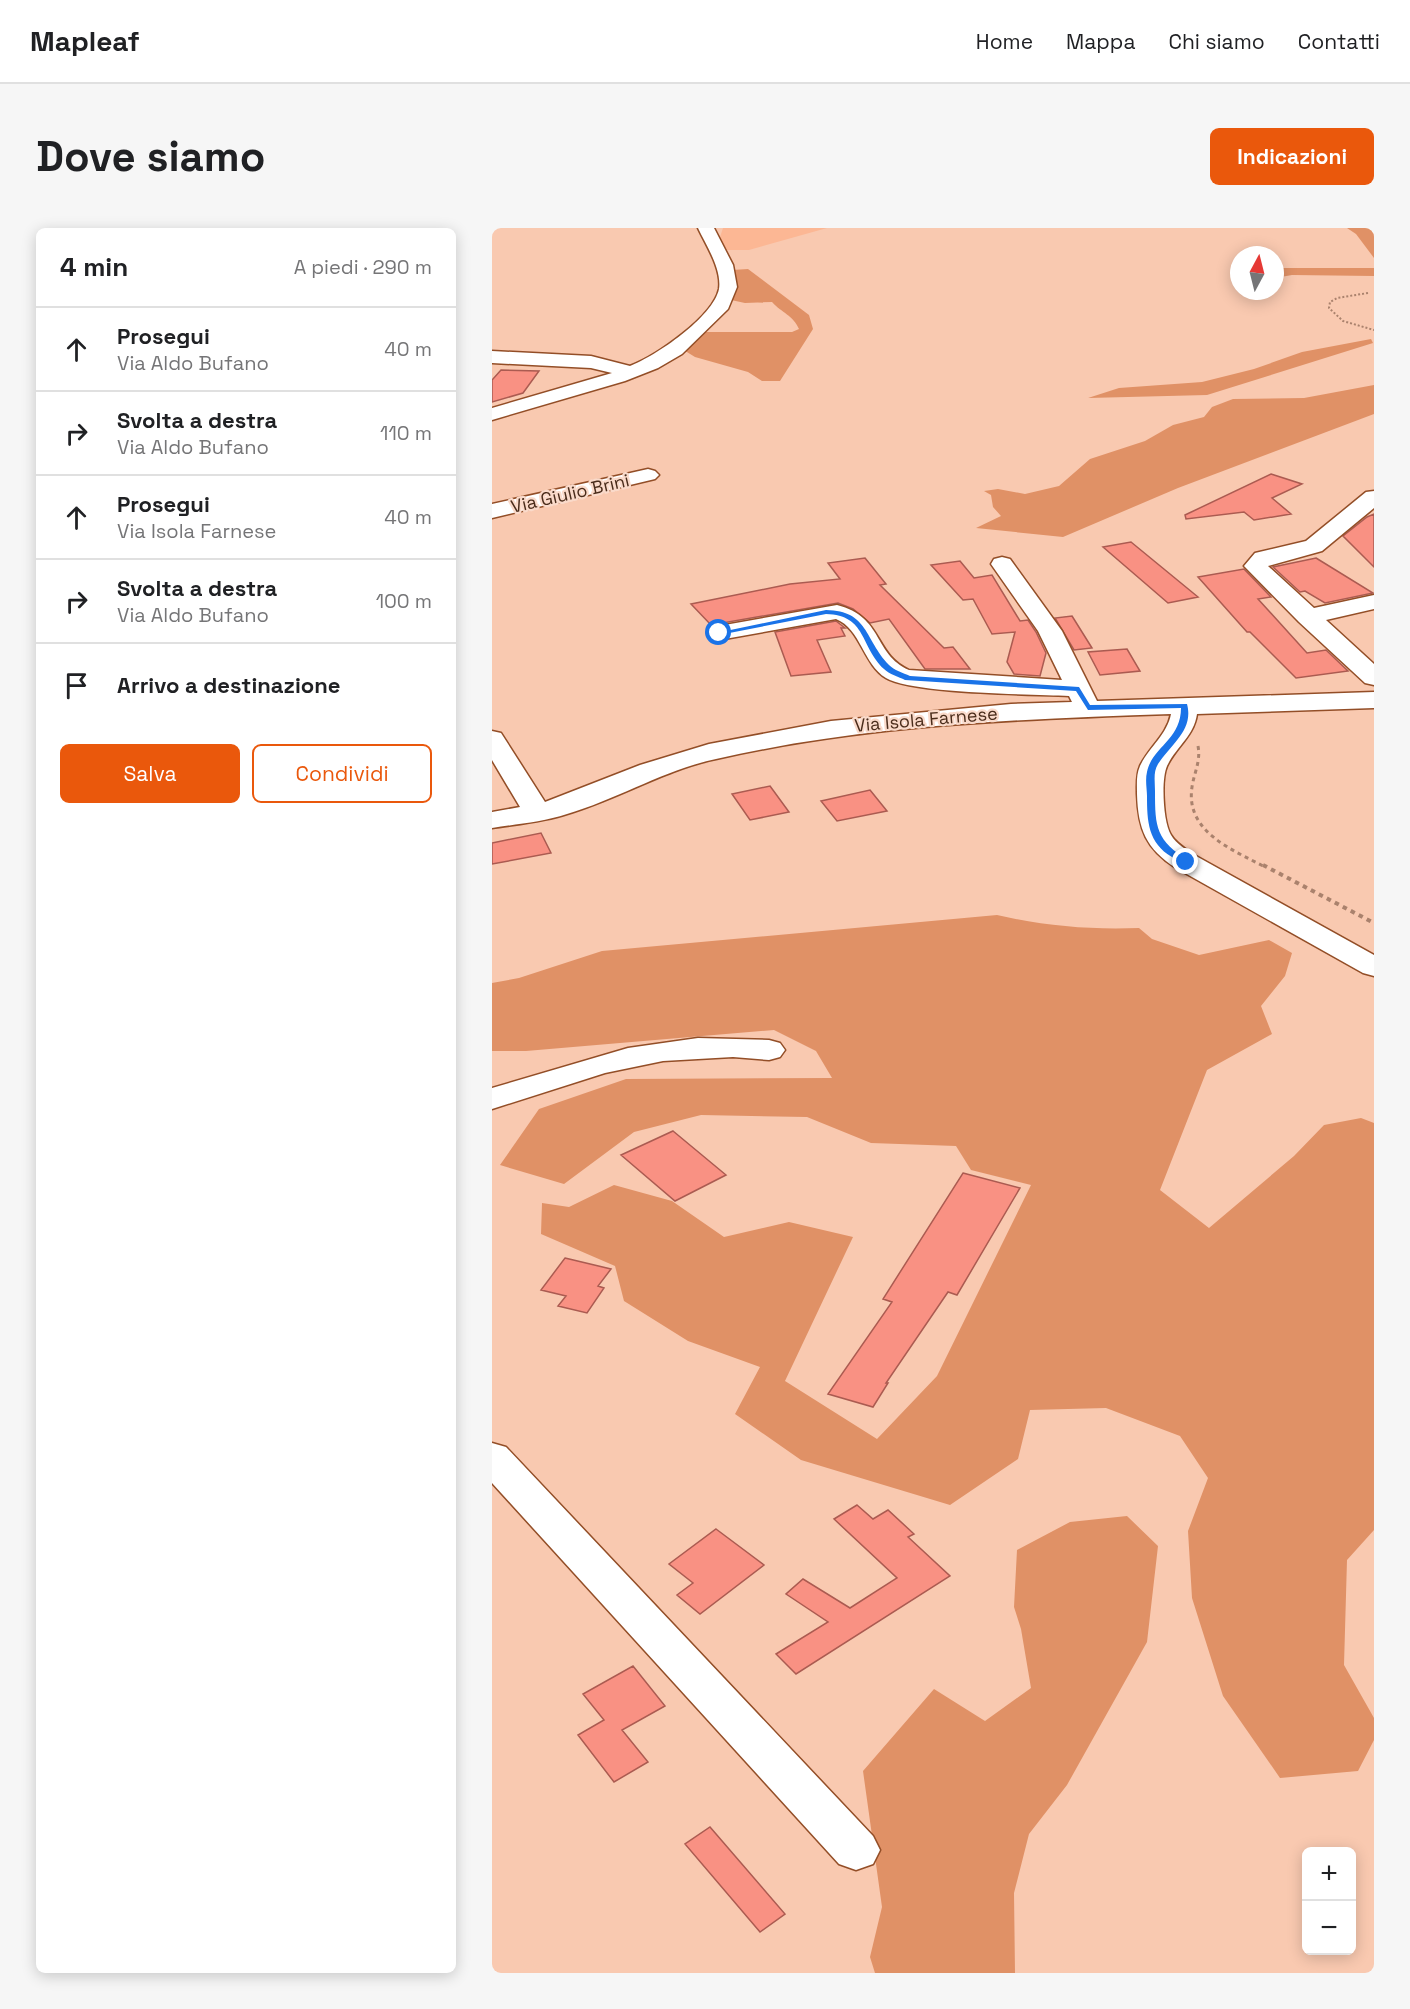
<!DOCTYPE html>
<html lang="it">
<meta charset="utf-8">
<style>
body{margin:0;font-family:"Space Grotesk",sans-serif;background:#f6f6f6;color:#202124}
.controls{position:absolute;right:18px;bottom:18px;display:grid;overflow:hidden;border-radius:9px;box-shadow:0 3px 15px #0003}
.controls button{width:54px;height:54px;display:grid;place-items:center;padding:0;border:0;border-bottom:2px solid #e0e0e0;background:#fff;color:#202124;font:30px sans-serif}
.compass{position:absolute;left:738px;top:18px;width:54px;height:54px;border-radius:50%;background:#fff;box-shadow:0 3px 15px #0003;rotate:7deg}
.stop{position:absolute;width:18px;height:18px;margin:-14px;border:4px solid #1a73e8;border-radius:50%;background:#fff}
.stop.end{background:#1a73e8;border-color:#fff;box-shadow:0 2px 6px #0008}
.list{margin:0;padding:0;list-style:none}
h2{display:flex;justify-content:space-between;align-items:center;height:78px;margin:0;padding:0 24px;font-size:26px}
h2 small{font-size:20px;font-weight:400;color:#757577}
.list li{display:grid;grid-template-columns:39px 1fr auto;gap:18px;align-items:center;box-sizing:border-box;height:84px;padding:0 24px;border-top:2px solid #e0e0e0}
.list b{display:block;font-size:22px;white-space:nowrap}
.list p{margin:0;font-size:20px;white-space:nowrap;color:#757577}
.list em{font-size:20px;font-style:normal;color:#757577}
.actions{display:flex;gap:12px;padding:18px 24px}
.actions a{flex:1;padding:14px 0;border:2px solid #ea580c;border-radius:9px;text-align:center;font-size:21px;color:#ea580c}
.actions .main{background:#ea580c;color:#fff}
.icon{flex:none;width:33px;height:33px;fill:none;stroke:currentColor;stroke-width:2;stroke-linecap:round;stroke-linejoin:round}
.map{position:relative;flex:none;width:882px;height:1745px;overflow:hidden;border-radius:9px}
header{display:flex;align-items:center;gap:36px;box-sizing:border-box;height:84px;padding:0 30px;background:#fff;border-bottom:2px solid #e0e0e0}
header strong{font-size:28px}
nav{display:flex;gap:33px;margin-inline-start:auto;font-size:21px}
.intro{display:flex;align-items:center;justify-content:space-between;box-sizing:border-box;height:144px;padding:0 36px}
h1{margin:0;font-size:42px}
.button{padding:15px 27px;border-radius:9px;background:#ea580c;color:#fff;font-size:21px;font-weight:700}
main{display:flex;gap:36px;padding:0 36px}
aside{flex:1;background:#fff;border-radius:9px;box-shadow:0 3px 15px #0003}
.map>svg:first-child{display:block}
.built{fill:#fcb794}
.green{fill:#e09166}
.building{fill:#f99183;stroke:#ab5b51;stroke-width:1.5}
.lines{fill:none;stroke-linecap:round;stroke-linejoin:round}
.minor-casing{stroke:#934e27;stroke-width:3}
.path-far2{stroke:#aa826d;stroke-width:2;stroke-dasharray:2 2;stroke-linecap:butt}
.path-far1{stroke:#aa826d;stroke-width:3;stroke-dasharray:4 4;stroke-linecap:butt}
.path{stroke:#aa826d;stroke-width:4;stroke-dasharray:4.5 4.5;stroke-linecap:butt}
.minor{fill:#fff;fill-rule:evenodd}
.route{fill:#1a73e8}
.labels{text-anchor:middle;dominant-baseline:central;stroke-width:4.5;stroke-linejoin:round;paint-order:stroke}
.far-street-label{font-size:18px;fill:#4a2c1b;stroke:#fadaca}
</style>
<header>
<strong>Mapleaf</strong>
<nav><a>Home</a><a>Mappa</a><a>Chi siamo</a><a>Contatti</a></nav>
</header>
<div class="intro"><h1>Dove siamo</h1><a class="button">Indicazioni</a></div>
<main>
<aside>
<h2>4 min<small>A piedi · 290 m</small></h2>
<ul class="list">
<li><svg class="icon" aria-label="ahead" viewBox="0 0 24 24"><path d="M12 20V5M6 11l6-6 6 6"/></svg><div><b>Prosegui</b><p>Via Aldo Bufano</p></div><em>40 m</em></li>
<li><svg class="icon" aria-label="right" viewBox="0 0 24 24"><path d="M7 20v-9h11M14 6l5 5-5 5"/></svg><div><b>Svolta a destra</b><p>Via Aldo Bufano</p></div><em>110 m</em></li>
<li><svg class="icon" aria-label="ahead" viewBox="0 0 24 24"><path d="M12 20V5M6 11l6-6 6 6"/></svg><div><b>Prosegui</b><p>Via Isola Farnese</p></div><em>40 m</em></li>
<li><svg class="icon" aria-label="right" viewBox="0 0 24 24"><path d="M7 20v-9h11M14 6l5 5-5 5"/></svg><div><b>Svolta a destra</b><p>Via Aldo Bufano</p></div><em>100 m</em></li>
<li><svg class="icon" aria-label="arrive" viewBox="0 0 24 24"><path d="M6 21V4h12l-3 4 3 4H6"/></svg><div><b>Arrivo a destinazione</b></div></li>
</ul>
<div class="actions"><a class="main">Salva</a><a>Condividi</a></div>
</aside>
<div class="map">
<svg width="882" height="1745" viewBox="0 0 882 1745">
<rect width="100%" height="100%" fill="#f9c9b0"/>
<path class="built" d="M231,0H335L257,22H231L228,9Z"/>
<path class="green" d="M855,0H882V30L864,6Z
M783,40H882V48L800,47L783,50Z
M256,41L317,87L321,101L288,153H270L256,144L203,129L190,121L211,104H300L307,101C301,87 290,85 280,74L253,75L239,72L240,42Z
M879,111L881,115L715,167L596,170L627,160L710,154L762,141L810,124Z
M882,157V186L686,260L571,309L484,300L509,288L501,279L499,267L492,263L506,261L533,266L567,258L598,231L653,213L681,197L712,189L720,179L741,171L812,170Z
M505,687C552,698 599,702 647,700L660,711L707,727L777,712L800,725L793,748L769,778L780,806L715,842L668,962L717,1000L802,928L832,897L869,890L882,895V1302L855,1332L852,1437L882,1490V1512L866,1543L788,1550L731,1468L700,1370L696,1303L716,1250L688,1208L614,1180L538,1182L526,1231L458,1277L309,1232L243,1186L268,1139L196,1113L132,1073L123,1038L49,1006L50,975L77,979L122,957L180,973L232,1009L297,994L361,1009L293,1153L385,1211L445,1148L539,957L479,942L464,918L379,915L315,889L209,887L142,904L72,956L8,937L47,881L134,851L340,850L324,823L282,802L34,823H0V755L27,750L110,723Z
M635,1288L666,1318L655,1414L575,1557L537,1606L522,1665L523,1745H383L378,1729L390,1679L371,1543L442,1461L493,1493L539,1460L529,1401L522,1379L525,1322L578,1294Z"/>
<path class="building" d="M9,142L47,143L31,165L0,174V152Z
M779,246L810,256L780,270L799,286L762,292L752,284L694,291L693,287Z
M882,286V339L851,308L875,289Z
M639,314L706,369L676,375L611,319Z
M373,330L394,356L388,357L452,420L461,419L478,441H433L397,391L378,395L361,381L346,375L219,397L199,376L298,356L348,351L336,335Z
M824,330L881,365L833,375L813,363L808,364L781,339Z
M468,333L482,350L500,347L528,393L536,392L544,404L554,425L548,448L522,446L515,434L523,404L500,406L481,371L471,372L439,337Z
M752,341L779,369L766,371L815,425L834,422L856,443L804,450L758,404H755L706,349Z
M580,388L600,420L582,422L563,390Z
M344,393L353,400H349L353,408L325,412L339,444L299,448L283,404Z
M635,421L648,443L608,447L596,424Z
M278,558L297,584L258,592L240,566Z
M378,562L395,583L345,593L329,573Z
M49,605L59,625L0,636V615Z
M181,903L234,947L183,973L129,927Z
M471,945L528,960L465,1067L456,1064L394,1155H396L381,1179L336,1166L400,1074L391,1071Z
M73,1030L119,1041L106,1058L112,1060L95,1085L66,1078L74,1068L49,1062Z
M365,1277L381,1291L396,1282L422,1306L416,1309L458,1348L304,1446L284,1426L336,1394L294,1366L311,1351L358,1380L405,1350L342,1291Z
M224,1301L272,1337L208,1386L185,1367L201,1355L177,1336Z
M141,1438L173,1478L130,1502L156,1534L122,1554L86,1507L112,1492L91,1466Z
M218,1599L293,1686L268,1704L193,1616Z"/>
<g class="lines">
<defs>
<path id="minor" d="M206,0H222L241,37L245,59L236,81L190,126L166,140L133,153L0,192V180L120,145L99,140L0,135V123L99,128L138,138C164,128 221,89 227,61C230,41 214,17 206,0Z
M156,241L163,243L167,247L163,251L0,290V276Z
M882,263V280L830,323L776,338L822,380L882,367V381L834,392L882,436V457L873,455L807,394L752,338L763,325L814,313L874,264Z
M510,329L518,331L570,403L605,473L882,464V480L705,486C702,508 684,519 675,538C669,551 671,594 679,607C684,616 695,622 704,628L882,727V748L871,745L684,640C654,621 646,601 645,566C645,556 644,547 648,538C657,519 675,507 679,486C527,491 373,497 224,531C172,542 126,571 75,586C51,594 25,596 0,600V584L28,579L0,532V503L9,505L53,574L148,537L217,516L339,493L519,476L580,474L577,468C541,466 420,466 394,450C371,436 369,401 344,391L227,412L218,410L215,405L218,400L227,398L345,377C392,389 381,426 417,442L570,452L546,403L499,336L502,331Z
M206,810L277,812L288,815L293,822L288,829L277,832L241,829L171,833L113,845L0,881V860L136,820Z
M0,1215L14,1219L381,1608L388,1622L381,1636L364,1642L347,1636L0,1255Z"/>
</defs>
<use href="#minor" class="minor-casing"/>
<path class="path-far2" d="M876,65L845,70L838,74L837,80L851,93L882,102"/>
<path class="path-far1" d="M706,518C709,533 702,545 700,559C693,604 741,622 773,639"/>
<path class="path" d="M771,637L882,695"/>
<use href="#minor" class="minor"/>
</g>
<path class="route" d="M334,382C377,383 372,411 397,437C402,442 411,445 418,448L587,459L598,477L695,476C702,502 679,516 666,536C661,544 663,554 663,563C663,600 664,612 697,633V636C690,637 686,633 680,629C656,615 655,593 655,568C655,561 653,552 655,544C660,519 689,512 689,480L596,482L584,463L413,452C407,449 397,446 392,441C368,419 375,387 334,386L227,407L224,405Z"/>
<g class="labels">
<g class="far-street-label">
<text transform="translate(78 265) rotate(-13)">Via Giulio Brini</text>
<text transform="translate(434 491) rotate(-5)">Via Isola Farnese</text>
</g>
</g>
</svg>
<div class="controls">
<button>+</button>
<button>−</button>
</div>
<svg class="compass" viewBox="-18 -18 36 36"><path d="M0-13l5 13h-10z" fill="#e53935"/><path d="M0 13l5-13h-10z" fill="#757577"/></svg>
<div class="stop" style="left:227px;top:405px"></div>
<div class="stop end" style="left:694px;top:634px"></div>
</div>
</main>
